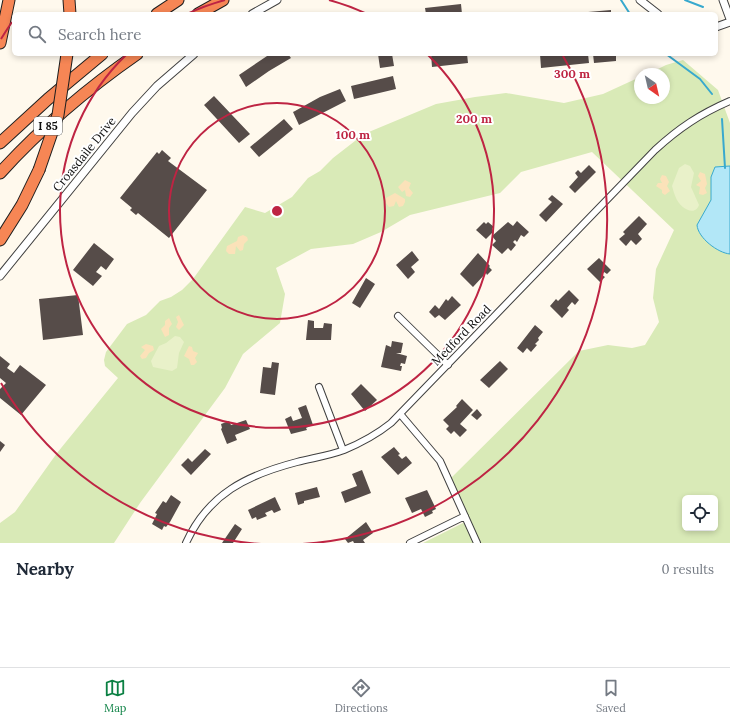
<!DOCTYPE html>
<style>
body{margin:0;font-family:Lora,serif;background:#f6f6f7;color:#1f2937}
.controls{position:absolute;right:12px;bottom:12px;display:grid;overflow:hidden;border-radius:6px;box-shadow:0 2px 6px #0003}
.controls button{width:36px;height:36px;display:grid;place-items:center;padding:0;border:0;border-bottom:1px solid #e0e1e3;background:#fff;color:#1f2937;font:20px sans-serif}
.compass{position:absolute;left:634px;top:68px;width:36px;height:36px;border-radius:50%;background:#fff;box-shadow:0 2px 6px #0003;rotate:146deg}
.list{margin:0;padding:0;list-style:none}
h2{display:flex;justify-content:space-between;align-items:center;height:52px;margin:0;padding:0 16px;font-size:17px}
h2 small{font-size:13px;font-weight:400;color:#747a83}
.icon{flex:none;width:22px;height:22px;fill:none;stroke:currentColor;stroke-width:2;stroke-linecap:round;stroke-linejoin:round}
.map{position:relative;flex:none;width:730px;height:543px;overflow:hidden}
.search{position:absolute;background:#fff;box-shadow:0 2px 6px #0003;left:12px;right:12px;top:12px;height:44px;display:flex;align-items:center;gap:10px;box-sizing:border-box;padding:0 14px;border-radius:6px;color:#747a83;font-size:15px}
.sheet{height:124px;background:#fff}
nav{display:flex;justify-content:space-around;align-items:center;box-sizing:border-box;height:56px;border-top:1px solid #e0e1e3;background:#fff;font-size:11px;color:#747a83}
nav a{display:grid;justify-items:center;gap:2px}
nav .on{color:#0b8043}
.map>svg:first-child{display:block}
.green{fill:#d9eab7;fill-rule:evenodd}
.sand{fill:#fbe2b9}
.pitch{fill:#e9f1c9}
.water{fill:#b2e7f7;stroke:#38a9ce}
.lines{fill:none;stroke-linecap:round;stroke-linejoin:round}
.stream{stroke:#38a9ce;stroke-width:2}
.building{fill:#564c49}
.minor-casing{stroke:#404040;stroke-width:8}
.tertiary-casing{stroke:#404040;stroke-width:9}
.motorway-casing{stroke:#1e1e1e;stroke-width:13}
.minor{stroke:#fff;stroke-width:6}
.tertiary{stroke:#fff;stroke-width:7}
.motorway{stroke:#f68655;stroke-width:11}
.motorway-bridge-casing{stroke:#1e1e1e;stroke-width:13;stroke-linecap:butt}
.motorway-bridge{stroke:#f68655;stroke-width:11}
.ring{fill:none;stroke:#be2443;stroke-width:2}
.labels{text-anchor:middle;dominant-baseline:central;stroke-width:4;stroke-linejoin:round;paint-order:stroke}
.shield{fill:#fff;stroke:#565656;stroke-width:1}
.shield-label{font-size:11px;font-weight:bold;fill:#0d0d0d}
.street-label{font-size:12px;fill:#0d0d0d;stroke:#fff}
.centre{fill:#be2443;stroke:#fff;stroke-width:2}
.ring-label{font-size:12px;text-anchor:middle;font-weight:bold;fill:#be2443;stroke:#fff;stroke-width:4;stroke-linejoin:round;paint-order:stroke}
</style>
<div class="map">
<svg width="730" height="543" viewBox="0 0 730 543">
<rect width="100%" height="100%" fill="#fff9ed"/>
<path class="green" d="M683,60L718,90L730,123V543H423L469,520L451,478L579,351L608,345L632,348L645,345L659,322L653,298L656,269L674,230L592,152L521,172L500,193L410,215L381,232L353,244L311,249L276,268L285,294L280,323L243,354L225,388L140,503L114,543H0V523L15,512L57,453L118,378L105,366L104,360L106,352L127,324L146,315L160,301L171,297L182,290L193,279L245,207L265,213L292,197L308,178L320,171L333,158L364,134L436,104L475,97L506,93L564,103L603,94L640,77V98H664V74H648L666,65ZM685,498H715V528H685Z"/>
<path class="sand" d="M700,172L705,174L707,184L705,188L707,193L703,195L699,194L700,187L696,185L701,181L698,176Z
M662,175L666,176L669,182L667,186L670,191L665,195L662,193V190L656,186L658,183H662L660,179Z
M405,180L411,183L409,188L413,193L410,197L406,196L405,190L402,192L398,187Z
M395,193L405,199V202L403,206L399,207L396,201L394,206L389,207L386,203V198Z
M243,235L247,237L248,240L244,244L243,250L240,251L236,246L235,254H229L226,251L227,246L237,241L238,237Z
M179,315L184,325L179,330L176,327L178,322L176,317Z
M169,318L172,324L169,328V335L165,337L161,329L165,325V321Z
M146,344L153,346L154,350L149,353L146,358L142,359L140,356L145,350L141,347Z
M189,346L192,347L193,351L198,353L195,358L197,362L194,365H191L189,359L184,356Z"/>
<path class="pitch" d="M685,164L690,166L694,173L691,187L699,205C694,218 679,206 676,198C674,194 673,189 672,186L679,168Z
M175,336L180,337L184,342L179,353L177,368L172,371L153,367L151,361L159,346L166,343Z"/>
<path class="water" d="M730,166V254C718,253 698,238 697,225L711,200V177L715,167Z"/>
<g class="lines">
<path class="stream" d="M621,0L630,14
M685,0L703,7
M666,54L700,79L712,94
M722,119L725,168"/>
</g>
<path class="building" d="M461,4L462,14H426L425,8Z
M611,10V14H588V12Z
M270,54H288L291,58L269,71L246,87L239,75Z
M378,54H392L394,66L380,68Z
M431,54H467L468,63L432,67Z
M540,54H588L589,63L541,68Z
M593,54H616V61L594,63Z
M393,76L396,89L354,99L351,86Z
M340,89L346,101L299,125L293,112L295,111L320,97Z
M214,96L250,134L239,143L204,105Z
M284,119L293,129L259,157L250,147Z
M162,150L171,158L168,161L207,190L169,238L138,213L136,215L130,210L132,208L120,198L157,152L159,154Z
M589,165L596,172L575,193L569,187L578,177L575,173L578,170L581,173Z
M552,195L563,204L546,222L539,215L552,202L548,199Z
M639,216L647,224L638,234L642,239L636,245L631,240L626,246L619,239L625,234L623,232Z
M517,221L529,232L524,237L521,235L517,242L515,240L513,242L516,245L511,251L508,248L502,254L492,245L496,241L492,236L508,222L513,226Z
M484,222L486,224L488,222L494,227L492,229L494,231L486,239L476,230Z
M94,243L114,259L106,270L101,266L96,272L102,276L93,286L73,270Z
M412,251L419,260L411,267L415,272L408,279L396,265Z
M478,253L490,266L489,267L492,270L487,275L486,273L473,287L460,274Z
M599,258L611,270L607,274L604,272L602,275L605,277L600,282L587,269Z
M366,278L375,284L360,308L352,303Z
M569,290L579,300L575,305L572,302L567,308L569,310L562,318L550,306L556,299L558,301Z
M78,295L83,335L43,340L39,299Z
M452,296L461,305L445,320L439,315L435,318L429,312L435,305L439,309L446,299L448,301Z
M308,320L314,321V328H323L324,323L332,324L331,340H306Z
M535,325L543,332L538,338L539,340L535,344L537,345L531,352L527,348L523,353L517,348Z
M392,341L403,343L401,353H396L407,356L405,364L401,363L400,366H402L401,371L381,367L386,345L391,347Z
M0,356L10,364L7,368L14,373L20,365L46,385L21,415L0,398V389L6,383L0,378Z
M500,361L508,369L489,388L480,380Z
M272,362L279,363L275,395L260,393L263,367L271,368Z
M361,384L377,400L365,411L351,394Z
M462,399L473,410L460,424L467,430L460,437L454,431L451,434L446,429L449,426L443,420L457,407L456,406Z
M306,405L313,425L306,428L307,430L291,434L285,419L291,416L293,421L302,418L298,408Z
M477,409L482,415L477,420L471,415Z
M246,420L250,429L235,435L237,440L227,444L221,429L222,428L221,424L229,421L231,425Z
M0,441L5,445L0,452Z
M394,447L400,454L398,455L402,459L406,456L412,463L398,475L381,457Z
M205,449L211,454L191,475L181,465L188,458L192,462Z
M362,470L371,493L345,503L341,492L357,486L352,474Z
M317,487L320,497L304,501V503L298,505L295,493Z
M427,490L436,509L432,511L433,513L425,517L421,509L412,513L405,498Z
M171,495L181,502L170,522L166,527L164,526L162,530L152,524L157,514L155,513L163,501L166,503Z
M275,497L281,510L274,513L272,510L265,513L267,516L257,520L256,517L252,519L248,510Z
M366,522L373,533L363,540L365,543H354L353,541L348,543L345,539Z
M235,524L242,529L233,543H222Z"/>
<g class="lines">
<defs>
<path id="minor" d="M398,316L448,365
M319,387L343,450
M401,415L440,461L477,543
M186,543C208,494 247,475 297,462C312,458 328,456 344,450C361,443 376,435 391,423L655,150C679,128 700,114 730,101
M410,543L465,516"/>
<path id="tertiary" d="M640,0L658,14
M723,0L730,19
M252,14L277,0
M716,27L730,22
M0,276L132,113L157,86L194,54"/>
<path id="motorway" d="M69,0L70,14
M157,14L178,0
M198,14L223,0
M0,43L9,0
M0,143L48,99L102,54
M0,173C41,128 88,88 137,54
M0,240L22,205L39,170"/>
</defs>
<use href="#minor" class="minor-casing"/>
<use href="#tertiary" class="tertiary-casing"/>
<use href="#motorway" class="motorway-casing"/>
<use href="#minor" class="minor"/>
<use href="#tertiary" class="tertiary"/>
<use href="#motorway" class="motorway"/>
<defs>
<path id="motorway-bridge" d="M39,170L58,115L67,54"/>
</defs>
<use href="#motorway-bridge" class="motorway-bridge-casing"/>
<use href="#motorway-bridge" class="motorway-bridge"/>
</g>
<g class="ring">
<circle cx="277" cy="211" r="108"/>
<path d="M187 14A217 217 0 0 1 225 0M329 0A217 217 0 0 1 367 14M428 55A217 217 0 1 1 126 55"/>
<path d="M1 39A325 325 0 0 1 12 22M563 56A325 325 0 0 1 1 383"/>
</g>
<g class="labels">
<rect class="shield" x="34" y="117" width="28" height="18" rx="3"/>
<g class="shield-label">
<text x="48" y="126">I 85</text>
</g>
<g class="street-label">
<text transform="translate(84 154) rotate(-51)">Croasdaile Drive</text>
<text transform="translate(461 335) rotate(-46)">Medford Road</text>
</g>
</g>
<circle cx="277" cy="211" r="6" class="centre"/>
<g class="ring-label">
<text x="572" y="78">300 m</text>
<text x="474" y="123">200 m</text>
<text x="353" y="139">100 m</text>
</g>
</svg>
<div class="controls">
<button><svg class="icon" aria-label="locate" viewBox="0 0 24 24"><circle cx="12" cy="12" r="6"/><path d="M12 2v4M12 18v4M2 12h4M18 12h4"/></svg></button>
</div>
<svg class="compass" viewBox="-18 -18 36 36"><path d="M0-13l5 13h-10z" fill="#e53935"/><path d="M0 13l5-13h-10z" fill="#747a83"/></svg>
<div class="search"><svg class="icon" aria-label="search" viewBox="0 0 24 24"><circle cx="10" cy="10" r="6"/><path d="M15 15l6 6"/></svg>Search here</div>
</div>
<section class="sheet">
<h2>Nearby<small>0 results</small></h2>
<ul class="list">
</ul>
</section>
<nav>
<a class="on"><svg class="icon" aria-label="map" viewBox="0 0 24 24"><path d="M3 6l6-2 6 2 6-2v14l-6 2-6-2-6 2zM9 4v14M15 6v14"/></svg>Map</a>
<a><svg class="icon" aria-label="directions" viewBox="0 0 24 24"><path d="M12 3l9 9-9 9-9-9zM9 14v-3h6M13 9l2 2-2 2"/></svg>Directions</a>
<a><svg class="icon" aria-label="saved" viewBox="0 0 24 24"><path d="M7 4h10v16l-5-4-5 4z"/></svg>Saved</a>
</nav>
